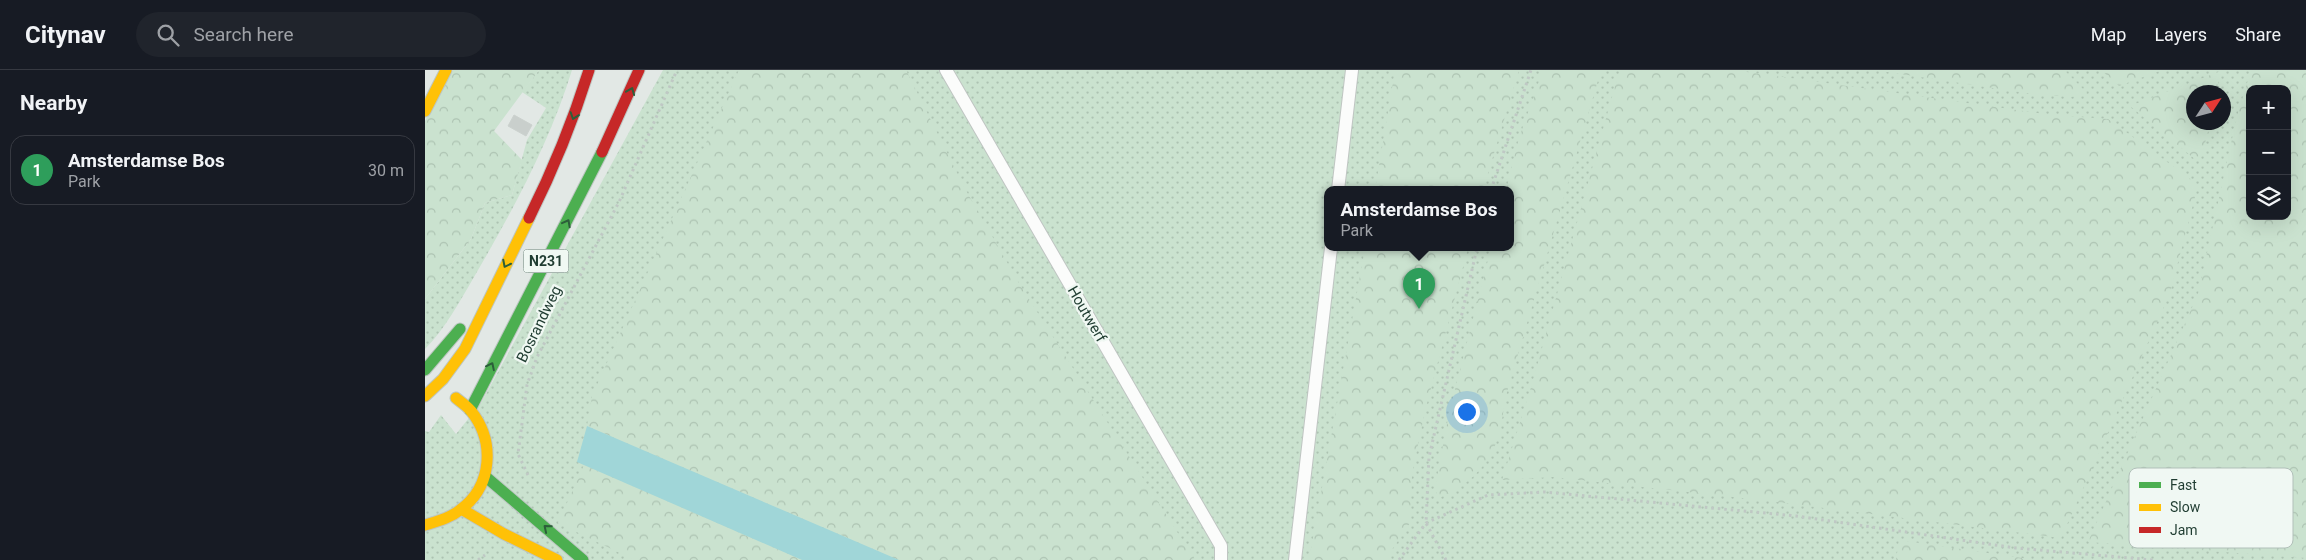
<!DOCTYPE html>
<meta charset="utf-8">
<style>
body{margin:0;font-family:Roboto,sans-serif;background:#20242c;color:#f1f3f6}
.controls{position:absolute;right:15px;top:15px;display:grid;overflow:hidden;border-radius:10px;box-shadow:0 5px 20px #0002}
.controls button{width:45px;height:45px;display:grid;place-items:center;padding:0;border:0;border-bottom:1px solid #363941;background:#171b24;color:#f1f3f6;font:25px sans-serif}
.compass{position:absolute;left:1761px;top:15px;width:45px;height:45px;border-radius:50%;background:#171b24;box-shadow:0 5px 20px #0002;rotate:54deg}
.you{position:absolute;left:1041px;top:341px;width:18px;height:18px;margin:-12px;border:4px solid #fff;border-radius:50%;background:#1a73e8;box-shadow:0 0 0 8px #1a73e833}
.badge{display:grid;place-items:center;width:32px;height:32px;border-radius:50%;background:#637870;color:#fff;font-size:16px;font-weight:700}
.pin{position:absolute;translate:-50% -41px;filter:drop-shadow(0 1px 2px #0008)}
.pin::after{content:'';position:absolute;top:26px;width:18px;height:15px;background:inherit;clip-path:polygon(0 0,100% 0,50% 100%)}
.popup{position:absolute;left:899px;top:116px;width:190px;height:65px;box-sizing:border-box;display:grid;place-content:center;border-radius:10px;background:#171b24;filter:drop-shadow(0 1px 4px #0005);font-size:16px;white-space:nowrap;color:#9ea1a6}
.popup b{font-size:19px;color:#f1f3f6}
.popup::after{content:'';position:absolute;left:50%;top:100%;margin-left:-10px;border:10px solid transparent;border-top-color:#171b24}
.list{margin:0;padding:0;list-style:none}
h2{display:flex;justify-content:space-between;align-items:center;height:65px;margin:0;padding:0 20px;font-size:21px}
h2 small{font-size:16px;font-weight:400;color:#9ea1a6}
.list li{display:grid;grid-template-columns:32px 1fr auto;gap:15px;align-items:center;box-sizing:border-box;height:70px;margin:0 10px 10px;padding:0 10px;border:1px solid #363941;border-radius:15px}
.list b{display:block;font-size:19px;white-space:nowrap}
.list p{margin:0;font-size:16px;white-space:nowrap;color:#9ea1a6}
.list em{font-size:16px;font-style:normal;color:#9ea1a6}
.icon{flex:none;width:28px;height:28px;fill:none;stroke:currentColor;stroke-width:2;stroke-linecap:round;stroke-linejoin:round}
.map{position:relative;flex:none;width:1881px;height:490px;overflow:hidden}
header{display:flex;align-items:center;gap:30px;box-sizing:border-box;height:70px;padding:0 25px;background:#171b24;border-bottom:1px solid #363941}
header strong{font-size:24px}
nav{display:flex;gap:28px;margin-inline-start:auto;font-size:18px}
.search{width:350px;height:45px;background:#20242c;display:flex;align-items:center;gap:12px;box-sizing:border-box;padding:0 18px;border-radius:28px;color:#9ea1a6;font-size:19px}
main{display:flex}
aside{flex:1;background:#171b24}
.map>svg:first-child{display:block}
.grass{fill:url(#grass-dots);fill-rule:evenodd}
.forest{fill:url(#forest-crowns);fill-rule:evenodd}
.water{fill:#a0d6d8}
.building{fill:#c9cfcc;stroke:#cbd1ce}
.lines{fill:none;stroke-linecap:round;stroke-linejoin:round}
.lane-casing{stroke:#bfc5c2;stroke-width:14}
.fast-casing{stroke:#bdc6c2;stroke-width:13}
.slow-casing{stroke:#bdc6c2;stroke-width:13}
.jam-casing{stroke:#bdc6c2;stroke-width:13}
.path{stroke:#bfc8c4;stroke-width:3;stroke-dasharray:2.5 4;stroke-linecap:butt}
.lane{stroke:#fbfcfb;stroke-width:12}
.fast{stroke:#4caf50;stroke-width:11}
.slow{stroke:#ffc107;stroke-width:11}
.jam{stroke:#c62828;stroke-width:11}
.oneway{stroke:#2c5e3a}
.labels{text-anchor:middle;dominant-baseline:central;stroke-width:4.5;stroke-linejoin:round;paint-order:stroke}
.shield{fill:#f0f8f3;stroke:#5e746b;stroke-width:1}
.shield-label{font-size:14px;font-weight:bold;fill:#1f3c31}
.street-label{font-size:15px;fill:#1f3c31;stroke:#f0f8f3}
.key{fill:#f0f8f3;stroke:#b1c0b9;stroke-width:1}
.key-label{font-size:14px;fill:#1f3c31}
</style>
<header>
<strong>Citynav</strong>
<div class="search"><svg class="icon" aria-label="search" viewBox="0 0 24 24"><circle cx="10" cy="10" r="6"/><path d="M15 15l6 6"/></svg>Search here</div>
<nav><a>Map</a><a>Layers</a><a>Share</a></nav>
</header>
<main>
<aside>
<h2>Nearby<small></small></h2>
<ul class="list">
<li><span class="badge" style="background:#2e9e5b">1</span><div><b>Amsterdamse Bos</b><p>Park</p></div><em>30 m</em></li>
</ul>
</aside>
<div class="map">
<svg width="1881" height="490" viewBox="0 0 1881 490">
<defs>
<pattern id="grass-dots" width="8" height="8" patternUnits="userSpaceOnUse" patternTransform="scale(1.25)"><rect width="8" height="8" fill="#cae2cf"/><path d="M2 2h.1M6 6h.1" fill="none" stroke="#adc3b2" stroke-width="1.8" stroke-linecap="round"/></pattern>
<pattern id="forest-crowns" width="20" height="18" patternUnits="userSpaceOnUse" patternTransform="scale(1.25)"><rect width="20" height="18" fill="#cae2cf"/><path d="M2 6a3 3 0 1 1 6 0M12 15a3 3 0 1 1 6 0" fill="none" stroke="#adc3b2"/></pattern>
</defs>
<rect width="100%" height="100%" fill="#e2e8e5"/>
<path class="grass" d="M114,0H147C125,72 87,142 49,207C35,231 20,259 0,279V229L46,169L60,133L87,125L102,70L121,38L97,22Z
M238,0H1881V490H0V361L4,362L16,345L31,364L56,333ZM1825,19H1862V146H1825ZM1768,22H1798V52H1768ZM903,120H1085V178H903Z"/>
<path class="forest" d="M28,0H114L69,61L97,90L87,125L60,133L46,169L0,229V51Z
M314,0H481L539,117L595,215L770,490H474L162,356L167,326Z
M970,0H1094L1058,120H950Z
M1118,0H1176L1082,322C1078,339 1077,357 1071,373C1062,398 1038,419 1013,428L1010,418L1024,343L1066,178H1085V120H1081L1094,68Z
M1200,0H1308L1627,45L1683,49L1767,110L1772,119L1745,223L1636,468L1344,431L1128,407L1077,410L1107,314L1192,9Z
M1449,0H1639L1662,23L1646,27L1601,23Z
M1676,0H1737L1694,16Z
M1826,0H1881V488L1663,472L1773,224L1812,46ZM1825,19H1862V146H1825Z
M1796,1L1791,22H1768V52L1785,53L1777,86L1771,90L1705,36Z
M940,178H1043L1000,341L987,404L985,453L960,490H884Z
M159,395L377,490H209L133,453Z
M1474,470L1610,490H1471Z"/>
<path class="water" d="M162,356L474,490H377L152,392Z"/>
<path class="building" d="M89,45L107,55L101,66L83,56Z"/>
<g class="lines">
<defs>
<path id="lane" d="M521,0L796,476V490
M913,120L927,0
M870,490L906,178"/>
<path id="fast" d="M0,300L35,259
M45,340L177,82
M61,407L158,490"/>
<path id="slow" d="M0,41L21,0
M0,326L18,309L40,279L104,148
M38,440L79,464L132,490
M0,455C13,451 25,448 35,440C68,416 70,371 46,341C42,336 36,332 31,328"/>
<path id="jam" d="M177,82L214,0
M104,148C128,100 148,51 164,0"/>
</defs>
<use href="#lane" class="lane-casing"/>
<use href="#fast" class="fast-casing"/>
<use href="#slow" class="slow-casing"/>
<use href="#jam" class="jam-casing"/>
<path class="path" d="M1066,120L1106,0
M103,405L93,384L102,315L112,287L194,132L252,0
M53,490L60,485
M974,490L1001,453L1063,425L1120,422L1371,446L1591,478L1728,490
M1021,490L1001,453L1004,387L1052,178"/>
<use href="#lane" class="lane"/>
<use href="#fast" class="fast"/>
<use href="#slow" class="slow"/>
<use href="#jam" class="jam"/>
</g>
<defs><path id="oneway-chevron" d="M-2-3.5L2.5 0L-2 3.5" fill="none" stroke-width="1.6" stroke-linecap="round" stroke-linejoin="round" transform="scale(1.25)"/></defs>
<g class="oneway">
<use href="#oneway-chevron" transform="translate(206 21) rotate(-68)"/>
<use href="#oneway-chevron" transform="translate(149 46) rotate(109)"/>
<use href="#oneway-chevron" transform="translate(142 153) rotate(-62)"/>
<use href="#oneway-chevron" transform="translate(81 194) rotate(117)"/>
<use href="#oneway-chevron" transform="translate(66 296) rotate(-64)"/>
<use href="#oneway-chevron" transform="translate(122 458) rotate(-140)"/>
</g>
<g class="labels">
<rect class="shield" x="98.5" y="179.5" width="45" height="23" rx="4"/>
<g class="shield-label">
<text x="121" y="191">N231</text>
</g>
<g class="street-label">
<text transform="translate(662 244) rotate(60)">Houtwerf</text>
<text transform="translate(114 254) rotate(-64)">Bosrandweg</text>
</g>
</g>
<rect x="1704" y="398" width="164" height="80" rx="8" class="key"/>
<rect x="1714" y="412" width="22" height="6" fill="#4caf50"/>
<rect x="1714" y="434" width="22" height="7" fill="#ffc107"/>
<rect x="1714" y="457" width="22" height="6" fill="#c62828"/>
<g class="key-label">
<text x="1745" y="420">Fast</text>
<text x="1745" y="442">Slow</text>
<text x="1745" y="465">Jam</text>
</g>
</svg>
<div class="controls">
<button>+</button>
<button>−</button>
<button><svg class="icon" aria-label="layers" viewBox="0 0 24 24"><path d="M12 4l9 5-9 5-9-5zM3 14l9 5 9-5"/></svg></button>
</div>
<svg class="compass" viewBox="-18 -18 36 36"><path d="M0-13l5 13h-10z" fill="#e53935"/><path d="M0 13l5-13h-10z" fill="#9ea1a6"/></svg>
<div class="you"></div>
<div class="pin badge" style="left:994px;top:239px;background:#2e9e5b">1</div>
<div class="popup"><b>Amsterdamse Bos</b>Park</div>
</div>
</main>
